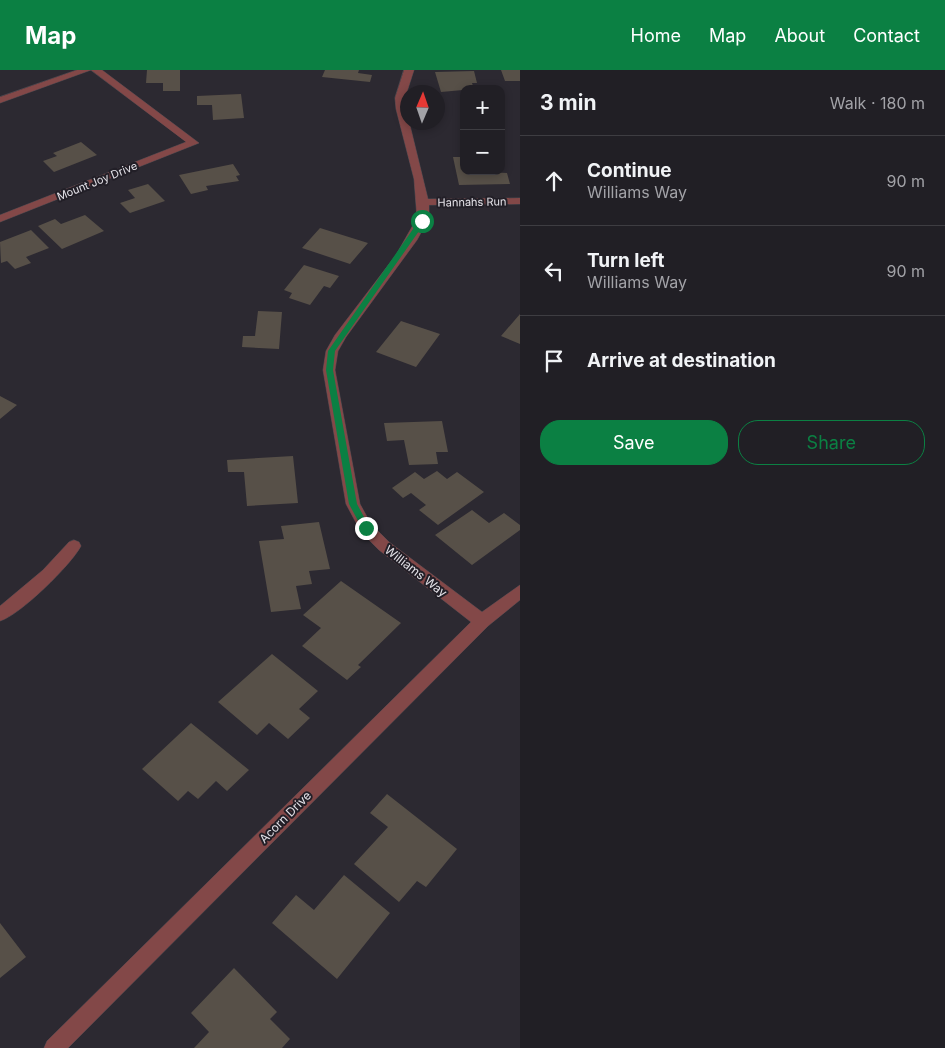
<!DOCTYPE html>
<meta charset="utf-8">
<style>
body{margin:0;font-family:Inter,sans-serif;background:#2d2c32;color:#f1f3f6}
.controls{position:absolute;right:15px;top:15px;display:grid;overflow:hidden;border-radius:10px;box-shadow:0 2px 8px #0003}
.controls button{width:45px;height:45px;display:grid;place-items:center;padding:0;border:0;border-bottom:1px solid #3e3d42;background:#211f25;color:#f1f3f6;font:25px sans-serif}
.compass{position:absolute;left:400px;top:15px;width:45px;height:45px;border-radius:50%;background:#211f25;box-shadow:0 2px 8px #0003;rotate:2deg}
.stop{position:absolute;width:15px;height:15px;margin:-11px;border:4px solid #0b8043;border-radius:50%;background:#fff}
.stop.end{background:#0b8043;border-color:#fff;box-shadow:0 1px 5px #0008}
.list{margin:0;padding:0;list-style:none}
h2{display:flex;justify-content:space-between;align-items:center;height:65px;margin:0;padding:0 20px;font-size:21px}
h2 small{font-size:16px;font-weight:400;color:#a2a2a7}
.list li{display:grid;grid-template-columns:32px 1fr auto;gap:15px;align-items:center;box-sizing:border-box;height:90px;padding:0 20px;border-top:1px solid #3e3d42}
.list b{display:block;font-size:19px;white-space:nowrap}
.list p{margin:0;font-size:16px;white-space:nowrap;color:#a2a2a7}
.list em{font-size:16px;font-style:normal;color:#a2a2a7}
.actions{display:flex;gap:10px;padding:15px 20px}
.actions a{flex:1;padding:11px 0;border:1px solid #0b8043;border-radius:20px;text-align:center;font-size:18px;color:#0b8043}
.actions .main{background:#0b8043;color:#fff}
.icon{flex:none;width:28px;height:28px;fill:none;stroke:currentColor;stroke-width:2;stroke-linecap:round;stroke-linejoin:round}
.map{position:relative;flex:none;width:520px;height:978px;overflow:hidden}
header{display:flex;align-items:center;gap:30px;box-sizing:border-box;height:70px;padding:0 25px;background:#0b8043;color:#fff}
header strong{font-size:24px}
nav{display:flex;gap:28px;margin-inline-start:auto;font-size:18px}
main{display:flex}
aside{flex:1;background:#211f25}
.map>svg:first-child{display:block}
.building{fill:#575048}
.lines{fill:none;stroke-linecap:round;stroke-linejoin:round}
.minor-casing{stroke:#4a474e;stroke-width:1}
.minor{fill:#834848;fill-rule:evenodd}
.route{fill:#0b8043}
.labels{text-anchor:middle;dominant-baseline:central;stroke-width:4;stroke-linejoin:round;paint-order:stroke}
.far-street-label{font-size:11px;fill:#e5e3e9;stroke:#221f27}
.street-label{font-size:12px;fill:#e5e3e9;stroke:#221f27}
</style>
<header>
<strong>Map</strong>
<nav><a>Home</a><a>Map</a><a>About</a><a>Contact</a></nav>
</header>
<main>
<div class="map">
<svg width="520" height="978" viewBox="0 0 520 978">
<rect width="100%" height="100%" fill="#2c2931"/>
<path class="building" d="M147,0H180V21H163V13H146Z
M325,0H359L358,3L372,5L370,12L322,7Z
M501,0H520V11H505Z
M474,1L477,13H472L474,19L441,22L435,2Z
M241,24L244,48L213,50L212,35H197V26Z
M81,72L97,85L54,102L43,91L57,86L53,83Z
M453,87H464V101L507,103L510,114L459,115Z
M233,94L240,105L236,106L239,111L206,116L208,120L191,124L179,105Z
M148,114L165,131L130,143L120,133L135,128L128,120Z
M85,145L104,161L62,179L38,156L55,149L61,154Z
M320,158L368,173L350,194L302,178Z
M31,160L49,178L26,187L31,193L15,199L7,191L1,193L0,172Z
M304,195L339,206L330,218L324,216L310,235L289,228L292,223L284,220Z
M258,241L282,242L279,279L242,277L243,266H255Z
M520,244V274L501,266Z
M401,251L440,264L416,297L376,282Z
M0,326L17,335L0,349Z
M442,351L448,382H436L438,394L409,395L404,370L387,371L384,353Z
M293,386L298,433L247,436L244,402H228L227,390Z
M437,401L447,409L457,402L484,422L438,455L419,440L426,435L411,423L403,428L392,418L415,402L424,409Z
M472,440L489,453L504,443L520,455V460L472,495L435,465Z
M319,452L330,499L309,501L312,514L296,516L301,539L271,542L259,471L284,469L281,456Z
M341,511L401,553L358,595L361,597L347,610L302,576L321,558L303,545Z
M272,584L318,621L299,639L310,648L288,669L269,653L257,665L218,632Z
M191,653L249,700L227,721L216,711L198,729L188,721L178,731L142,699Z
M387,724L457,779L426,817L417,811L399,832L354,794L388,757L370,743Z
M344,805L390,843L337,909L272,853L296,825L314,840Z
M0,853L26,887L0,908Z
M234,898L277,942L270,949L290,969L282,978H194L209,962L191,943Z"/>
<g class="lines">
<defs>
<path id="minor" d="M77,0H91L0,33V27Z
M91,0H102L199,73L0,152V145L186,72Z
M404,0H414L405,28L406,39L428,129L520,128V134L429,135V148L417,170L346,267L338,281L335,300L360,434L371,454L389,472L482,542L520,515V530L488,556L68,978H44L47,971L471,552L379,480L361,462L346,434L323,300L326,281L335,265L396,185L417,148L414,109L396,39L395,28Z
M74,470L79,472L81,476C71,495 20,545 0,551V536L43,500L69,472Z"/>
</defs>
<use href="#minor" class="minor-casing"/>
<use href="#minor" class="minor"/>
</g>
<path class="route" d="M420,149L426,151L335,281L333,300L357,434L370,458L366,461L363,460L349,434L326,300L328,281Z"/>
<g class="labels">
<g class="far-street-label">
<text transform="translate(97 111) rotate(-22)">Mount Joy Drive</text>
<text transform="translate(472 132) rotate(-1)">Hannahs Run</text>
</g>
<g class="street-label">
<text transform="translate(416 501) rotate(38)">Williams Way</text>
<text transform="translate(285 747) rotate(-45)">Acorn Drive</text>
</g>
</g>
</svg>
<div class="controls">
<button>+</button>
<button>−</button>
</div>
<svg class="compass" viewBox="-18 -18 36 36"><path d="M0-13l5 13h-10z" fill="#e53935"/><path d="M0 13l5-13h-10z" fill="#a2a2a7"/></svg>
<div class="stop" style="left:422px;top:151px"></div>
<div class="stop end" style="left:366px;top:458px"></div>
</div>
<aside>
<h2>3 min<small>Walk · 180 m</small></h2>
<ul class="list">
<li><svg class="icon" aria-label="ahead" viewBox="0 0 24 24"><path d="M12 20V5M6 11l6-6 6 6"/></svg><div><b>Continue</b><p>Williams Way</p></div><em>90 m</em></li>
<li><svg class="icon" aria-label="left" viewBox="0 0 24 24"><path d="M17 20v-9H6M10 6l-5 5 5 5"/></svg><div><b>Turn left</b><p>Williams Way</p></div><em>90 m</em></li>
<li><svg class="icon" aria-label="arrive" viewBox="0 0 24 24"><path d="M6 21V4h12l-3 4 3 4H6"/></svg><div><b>Arrive at destination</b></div></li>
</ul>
<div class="actions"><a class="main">Save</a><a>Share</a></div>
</aside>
</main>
